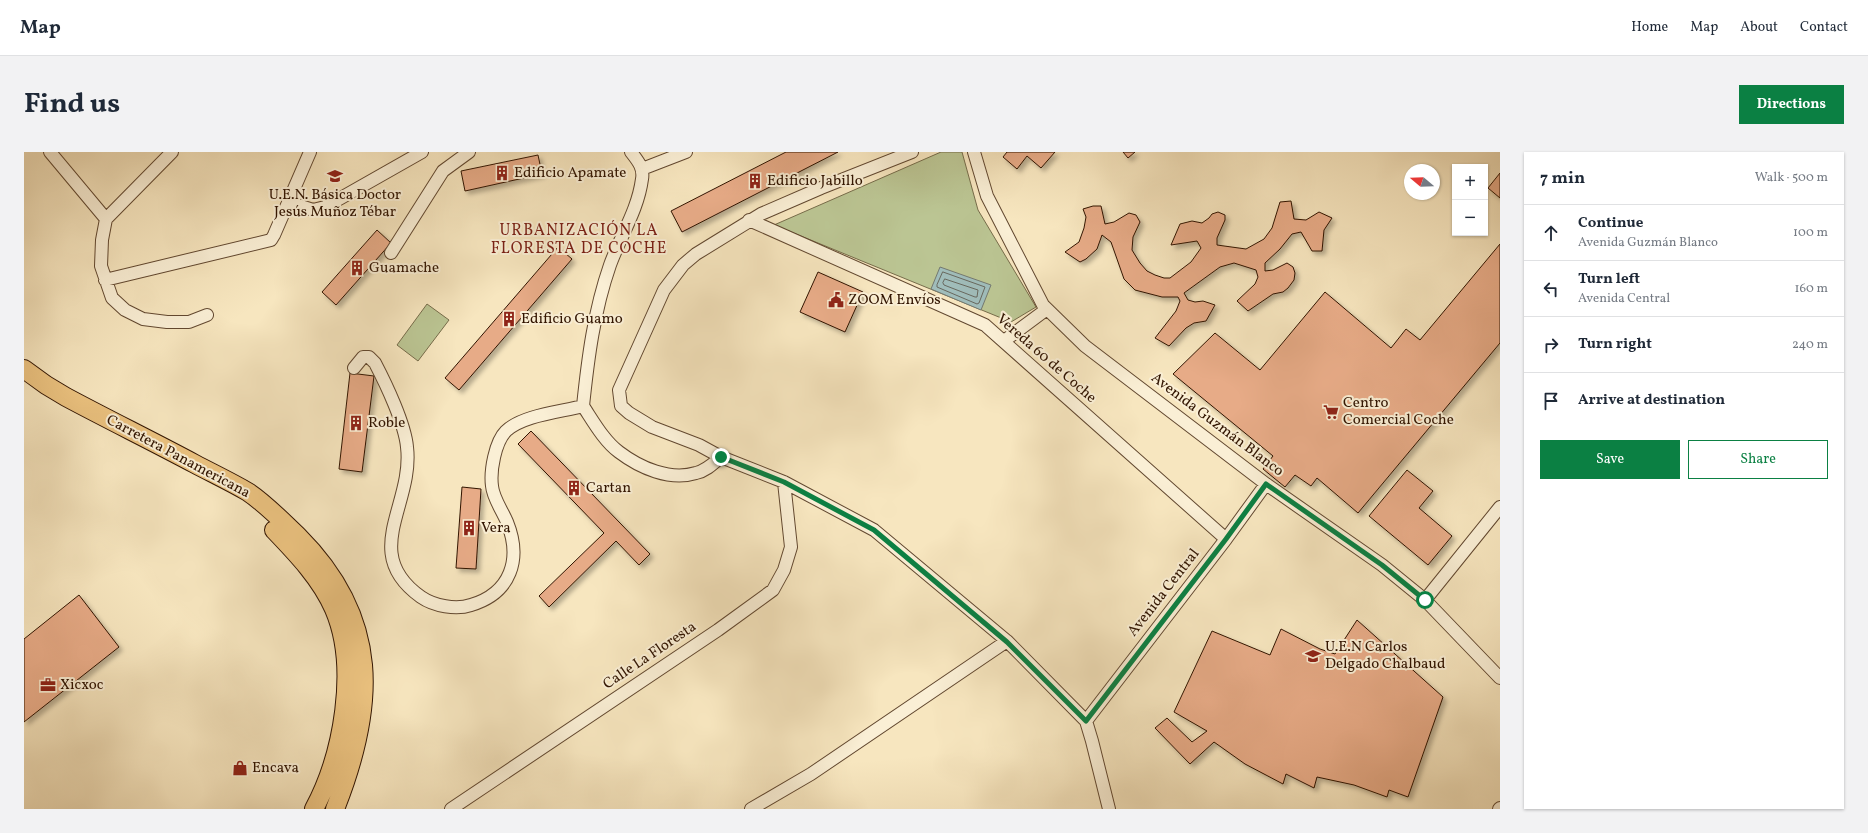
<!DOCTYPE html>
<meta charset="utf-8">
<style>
body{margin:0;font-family:Vollkorn,serif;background:#f2f2f3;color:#1f2937}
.controls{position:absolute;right:12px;top:12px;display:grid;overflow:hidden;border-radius:0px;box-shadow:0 1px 3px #0004}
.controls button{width:36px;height:36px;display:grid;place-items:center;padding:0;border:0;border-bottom:1px solid #e0e1e3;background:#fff;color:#1f2937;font:20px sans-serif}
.compass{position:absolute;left:1380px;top:12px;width:36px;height:36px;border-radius:50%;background:#fff;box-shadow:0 1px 3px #0004;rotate:289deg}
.stop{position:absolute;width:12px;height:12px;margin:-9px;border:3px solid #0b8043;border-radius:50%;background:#fff}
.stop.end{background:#0b8043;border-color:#fff;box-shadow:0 1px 4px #0008}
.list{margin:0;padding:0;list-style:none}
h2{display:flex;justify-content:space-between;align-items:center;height:52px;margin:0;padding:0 16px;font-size:17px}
h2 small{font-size:13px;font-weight:400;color:#747a83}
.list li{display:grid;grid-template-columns:26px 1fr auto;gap:12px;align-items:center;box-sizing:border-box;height:56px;padding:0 16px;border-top:1px solid #e0e1e3}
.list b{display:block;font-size:15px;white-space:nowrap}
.list p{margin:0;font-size:13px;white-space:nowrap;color:#747a83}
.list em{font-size:13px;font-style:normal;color:#747a83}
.actions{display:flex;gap:8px;padding:12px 16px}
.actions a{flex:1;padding:9px 0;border:1px solid #0b8043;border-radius:0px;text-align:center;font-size:14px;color:#0b8043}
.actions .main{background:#0b8043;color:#fff}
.icon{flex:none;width:22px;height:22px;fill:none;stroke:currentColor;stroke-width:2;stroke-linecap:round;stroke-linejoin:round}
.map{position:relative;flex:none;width:1476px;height:657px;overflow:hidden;border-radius:0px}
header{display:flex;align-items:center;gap:24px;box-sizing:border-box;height:56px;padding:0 20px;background:#fff;border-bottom:1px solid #e0e1e3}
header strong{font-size:19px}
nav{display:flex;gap:22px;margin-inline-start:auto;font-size:14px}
.intro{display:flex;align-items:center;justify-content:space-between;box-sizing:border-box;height:96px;padding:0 24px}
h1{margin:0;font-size:28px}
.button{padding:10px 18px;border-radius:0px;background:#0b8043;color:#fff;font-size:14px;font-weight:700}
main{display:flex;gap:24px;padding:0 24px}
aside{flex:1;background:#fff;border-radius:0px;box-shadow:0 1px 3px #0004}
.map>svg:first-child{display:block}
.green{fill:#bbc593;stroke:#766c4a}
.water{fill:#a0bdbb;stroke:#747970}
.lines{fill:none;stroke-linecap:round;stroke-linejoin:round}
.shore{stroke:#68685e;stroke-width:1}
.building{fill:#e7ab87;stroke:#311400;filter:url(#shadow)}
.minor-casing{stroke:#624830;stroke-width:14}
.primary-casing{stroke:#311400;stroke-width:20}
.minor{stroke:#faefd5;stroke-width:12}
.primary{stroke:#ecc380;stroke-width:18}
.route{stroke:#0b8043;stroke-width:5}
.labels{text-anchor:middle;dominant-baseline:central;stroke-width:4;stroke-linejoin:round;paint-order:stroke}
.poi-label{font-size:15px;fill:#311400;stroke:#faefd5;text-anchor:start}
.street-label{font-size:15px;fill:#311400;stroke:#faefd5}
.neighbourhood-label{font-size:16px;letter-spacing:1px;fill:#7a1f14;stroke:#faefd5}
</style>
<header>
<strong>Map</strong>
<nav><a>Home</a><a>Map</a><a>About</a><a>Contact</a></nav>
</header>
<div class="intro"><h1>Find us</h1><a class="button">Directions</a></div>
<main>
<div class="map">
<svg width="1476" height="657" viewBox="0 0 1476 657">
<defs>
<filter id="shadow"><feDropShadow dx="3.5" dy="3.5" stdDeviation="2" flood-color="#0004"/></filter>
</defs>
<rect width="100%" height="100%" fill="#f7e6bf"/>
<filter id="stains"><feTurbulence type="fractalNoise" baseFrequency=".005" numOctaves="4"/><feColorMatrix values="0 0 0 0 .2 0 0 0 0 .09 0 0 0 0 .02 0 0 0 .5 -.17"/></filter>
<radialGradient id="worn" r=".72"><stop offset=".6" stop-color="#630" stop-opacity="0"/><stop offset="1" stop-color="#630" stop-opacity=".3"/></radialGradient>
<path class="green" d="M917,0H938L954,58L1012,155L987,170L750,73Z
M403,152L425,168L394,209L373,193Z"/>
<path class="water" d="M916,115L967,133L957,158L907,137Z"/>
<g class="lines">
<path class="shore" d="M919,120L961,135L955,151L953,152L913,135V133Z
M921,127L954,138L953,145H951L920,133L919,131Z"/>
</g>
<path class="building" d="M762,0H814L658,80L647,59Z
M983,0H1031L1017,16L1003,4L993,17L979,5Z
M1099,0H1111L1104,6Z
M514,3L518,22L441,39L437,19Z
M1476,21V46L1464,36Z
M1267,49L1270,67L1282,68L1295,60L1308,66L1300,78L1298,99H1288L1277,80L1268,82L1256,97L1241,111V119L1249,118L1263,111L1269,115L1271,121L1270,128L1264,136L1259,140L1249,142L1224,159L1213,149L1231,132L1234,125L1232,118L1210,111L1196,115L1160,141L1164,148L1171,150L1179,149L1191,153L1182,169L1170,171L1162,176L1145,194L1131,186L1152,159L1156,149L1154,145H1138L1111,138L1100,127L1087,90L1078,83L1073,97L1062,107L1056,110L1041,100L1055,90L1060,76L1062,65L1059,57L1069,54H1077L1081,72L1090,70L1105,61L1112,63L1116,70L1109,85L1108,98L1116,111L1123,119L1131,123L1140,126H1146L1167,110L1177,96L1173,89L1147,93L1156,72L1168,69L1178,71L1185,66L1188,62L1194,60L1201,63V68L1193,86V93L1222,97L1240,87L1248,76L1256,50Z
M353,78L367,91L312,153L298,140Z
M1476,92V191L1334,361L1293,326L1287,334L1271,323L1261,335L1239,317L1249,304L1149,222L1191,181L1236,218L1301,140L1367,196L1382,177L1396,188Z
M534,95L548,107L435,238L421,226Z
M794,120L839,140L821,180L776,160Z
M326,221L350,224L338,320L315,317Z
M507,279L626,402L615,413L592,389L525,455L515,444L580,381L494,292Z
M1383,318L1409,339L1395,356L1428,384L1404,413L1345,364Z
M438,335L457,337L452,417L432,416Z
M55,443L95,495L0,570V487Z
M1333,468L1419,545L1384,645L1365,638L1363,645L1330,633L1293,625L1290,636L1262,622L1259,632L1221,612L1190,590L1166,612L1131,576L1143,566L1168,590L1183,579L1150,560L1188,479L1246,503L1257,477L1296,497L1311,502Z"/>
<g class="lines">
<defs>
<path id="minor" d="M26,0L82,67
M148,0L82,67L78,88L77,114L88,146L101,158L119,167L143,170H165L183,163
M607,0C614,9 620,16 618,27C614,58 596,85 586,113C570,159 564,206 559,254C569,269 580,289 595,300C616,316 646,329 672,321C682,319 690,311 697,305
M888,0L797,36L737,62L672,102L659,113L640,138L595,238L597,254L605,261L628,275L675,293L697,305L760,330L850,378L983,489L1062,569L1068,589L1085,657
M950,0L963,44L1019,153L1061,194L1242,332L1358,413L1401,448L1476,526
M618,17L662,0
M264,50L289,58L301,55L398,0
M725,68L961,173L1202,387
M367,101L419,19L445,0
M81,128L247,88L250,83L286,0
M980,189L1023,157
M330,216L339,205H345L351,211C362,232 381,272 383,295C390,353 335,401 397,445C410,454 432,458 447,453C487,441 498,407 483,370C478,358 469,346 468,334C466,319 471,290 482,279C499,263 537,260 559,254
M1401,448L1476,355
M1062,569L1202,387L1242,332
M427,657L694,478L749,438L760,418L767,395L760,330
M727,657L787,622L983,489
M1475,657L1476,656"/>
<path id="primary" d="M0,217L22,233L42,245C85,268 128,289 171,312C188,321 207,330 224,340C242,352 258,369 274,384C357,467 352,554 311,657
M250,378C273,402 297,427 310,457C335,515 319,603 290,657"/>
</defs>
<use href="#minor" class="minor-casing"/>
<use href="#primary" class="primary-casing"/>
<use href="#minor" class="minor"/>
<use href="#primary" class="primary"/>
</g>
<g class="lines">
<path class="route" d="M697,305L760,330L850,378L983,490L1062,569L1202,387L1242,332L1358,413L1401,448"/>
</g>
<defs>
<symbol id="building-bare" viewBox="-9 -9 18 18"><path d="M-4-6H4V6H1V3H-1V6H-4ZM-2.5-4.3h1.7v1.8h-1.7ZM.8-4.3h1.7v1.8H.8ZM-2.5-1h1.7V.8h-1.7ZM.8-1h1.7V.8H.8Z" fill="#8f2418" stroke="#faefd5" stroke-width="2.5" paint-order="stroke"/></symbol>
<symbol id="school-bare" viewBox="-9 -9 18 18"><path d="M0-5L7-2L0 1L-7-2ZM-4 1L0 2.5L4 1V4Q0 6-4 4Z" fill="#8f2418" stroke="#faefd5" stroke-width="2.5" paint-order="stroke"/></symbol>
<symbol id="civic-bare" viewBox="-9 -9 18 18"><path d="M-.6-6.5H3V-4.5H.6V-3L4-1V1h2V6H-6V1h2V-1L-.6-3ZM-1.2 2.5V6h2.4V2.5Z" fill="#8f2418" stroke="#faefd5" stroke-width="2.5" paint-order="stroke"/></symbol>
<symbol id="supermarket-bare" viewBox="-9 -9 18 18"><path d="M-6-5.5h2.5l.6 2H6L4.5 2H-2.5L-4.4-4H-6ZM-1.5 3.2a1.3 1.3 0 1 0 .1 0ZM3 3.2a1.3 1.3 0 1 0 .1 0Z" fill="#8f2418" stroke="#faefd5" stroke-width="2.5" paint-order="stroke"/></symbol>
<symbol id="office-bare" viewBox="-9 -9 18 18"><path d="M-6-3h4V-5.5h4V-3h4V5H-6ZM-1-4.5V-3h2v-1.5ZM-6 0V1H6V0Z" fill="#8f2418" stroke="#faefd5" stroke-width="2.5" paint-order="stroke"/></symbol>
<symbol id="shop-bare" viewBox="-9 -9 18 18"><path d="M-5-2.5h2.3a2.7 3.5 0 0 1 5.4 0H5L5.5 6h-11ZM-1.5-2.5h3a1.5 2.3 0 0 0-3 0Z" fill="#8f2418" stroke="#faefd5" stroke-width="2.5" paint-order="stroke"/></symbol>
</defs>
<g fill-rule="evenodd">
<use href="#building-bare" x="467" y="10" width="22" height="22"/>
<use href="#school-bare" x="300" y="13" width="22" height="22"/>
<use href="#building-bare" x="720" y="18" width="22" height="22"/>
<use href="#building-bare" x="322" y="105" width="22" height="22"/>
<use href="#civic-bare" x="801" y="137" width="22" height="22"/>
<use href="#building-bare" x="474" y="156" width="22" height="22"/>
<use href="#supermarket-bare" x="1296" y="249" width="22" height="22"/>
<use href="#building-bare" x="321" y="260" width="22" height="22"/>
<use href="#building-bare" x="539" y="325" width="22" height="22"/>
<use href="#building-bare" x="434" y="365" width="22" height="22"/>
<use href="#school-bare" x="1278" y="493" width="22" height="22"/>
<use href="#office-bare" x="13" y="522" width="22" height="22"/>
<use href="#shop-bare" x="205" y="605" width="22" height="22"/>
</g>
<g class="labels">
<g class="poi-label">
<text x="490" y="21">Edificio Apamate</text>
<text x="743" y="29">Edificio Jabillo</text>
<text x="311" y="43" text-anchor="middle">U.E.N. Básica Doctor<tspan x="311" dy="17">Jesús Muñoz Tébar</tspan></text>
<text x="345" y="116">Guamache</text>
<text x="824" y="148">ZOOM Envíos</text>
<text x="497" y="167">Edificio Guamo</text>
<text x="1319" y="251">Centro<tspan x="1319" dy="17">Comercial Coche</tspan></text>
<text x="344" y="271">Roble</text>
<text x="562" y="336">Cartan</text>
<text x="457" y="376">Vera</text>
<text x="1301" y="495">U.E.N Carlos<tspan x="1301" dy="17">Delgado Chalbaud</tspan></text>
<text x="36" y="533">Xicxoc</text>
<text x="228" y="616">Encava</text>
</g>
<g class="street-label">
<text transform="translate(1022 207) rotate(41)">Vereda 60 de Coche</text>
<text transform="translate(1193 273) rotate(37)">Avenida Guzmán Blanco</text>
<text transform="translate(154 305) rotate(28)">Carretera Panamericana</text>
<text transform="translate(1140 441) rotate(-52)">Avenida Central</text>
<text transform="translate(626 504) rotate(-34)">Calle La Floresta</text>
</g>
<g class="neighbourhood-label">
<text x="555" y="79">URBANIZACIÓN LA<tspan x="555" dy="18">FLORESTA DE COCHE</tspan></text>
</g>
</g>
<rect width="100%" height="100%" filter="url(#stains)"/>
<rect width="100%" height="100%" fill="url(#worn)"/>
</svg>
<div class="controls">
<button>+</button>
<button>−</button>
</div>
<svg class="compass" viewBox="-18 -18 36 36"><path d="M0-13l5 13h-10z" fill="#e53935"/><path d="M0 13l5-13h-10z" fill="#747a83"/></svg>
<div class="stop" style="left:1401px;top:448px"></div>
<div class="stop end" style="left:697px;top:305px"></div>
</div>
<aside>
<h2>7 min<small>Walk · 500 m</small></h2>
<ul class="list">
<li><svg class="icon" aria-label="ahead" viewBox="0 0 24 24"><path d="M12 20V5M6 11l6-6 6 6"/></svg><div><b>Continue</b><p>Avenida Guzmán Blanco</p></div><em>100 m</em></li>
<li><svg class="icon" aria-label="left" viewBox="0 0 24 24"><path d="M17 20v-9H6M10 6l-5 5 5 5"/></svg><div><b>Turn left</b><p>Avenida Central</p></div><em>160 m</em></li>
<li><svg class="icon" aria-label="right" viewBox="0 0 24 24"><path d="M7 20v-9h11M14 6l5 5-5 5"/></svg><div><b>Turn right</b></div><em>240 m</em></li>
<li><svg class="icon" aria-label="arrive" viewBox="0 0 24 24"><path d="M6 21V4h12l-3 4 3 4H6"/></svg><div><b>Arrive at destination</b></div></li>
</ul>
<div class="actions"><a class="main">Save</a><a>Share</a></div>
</aside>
</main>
